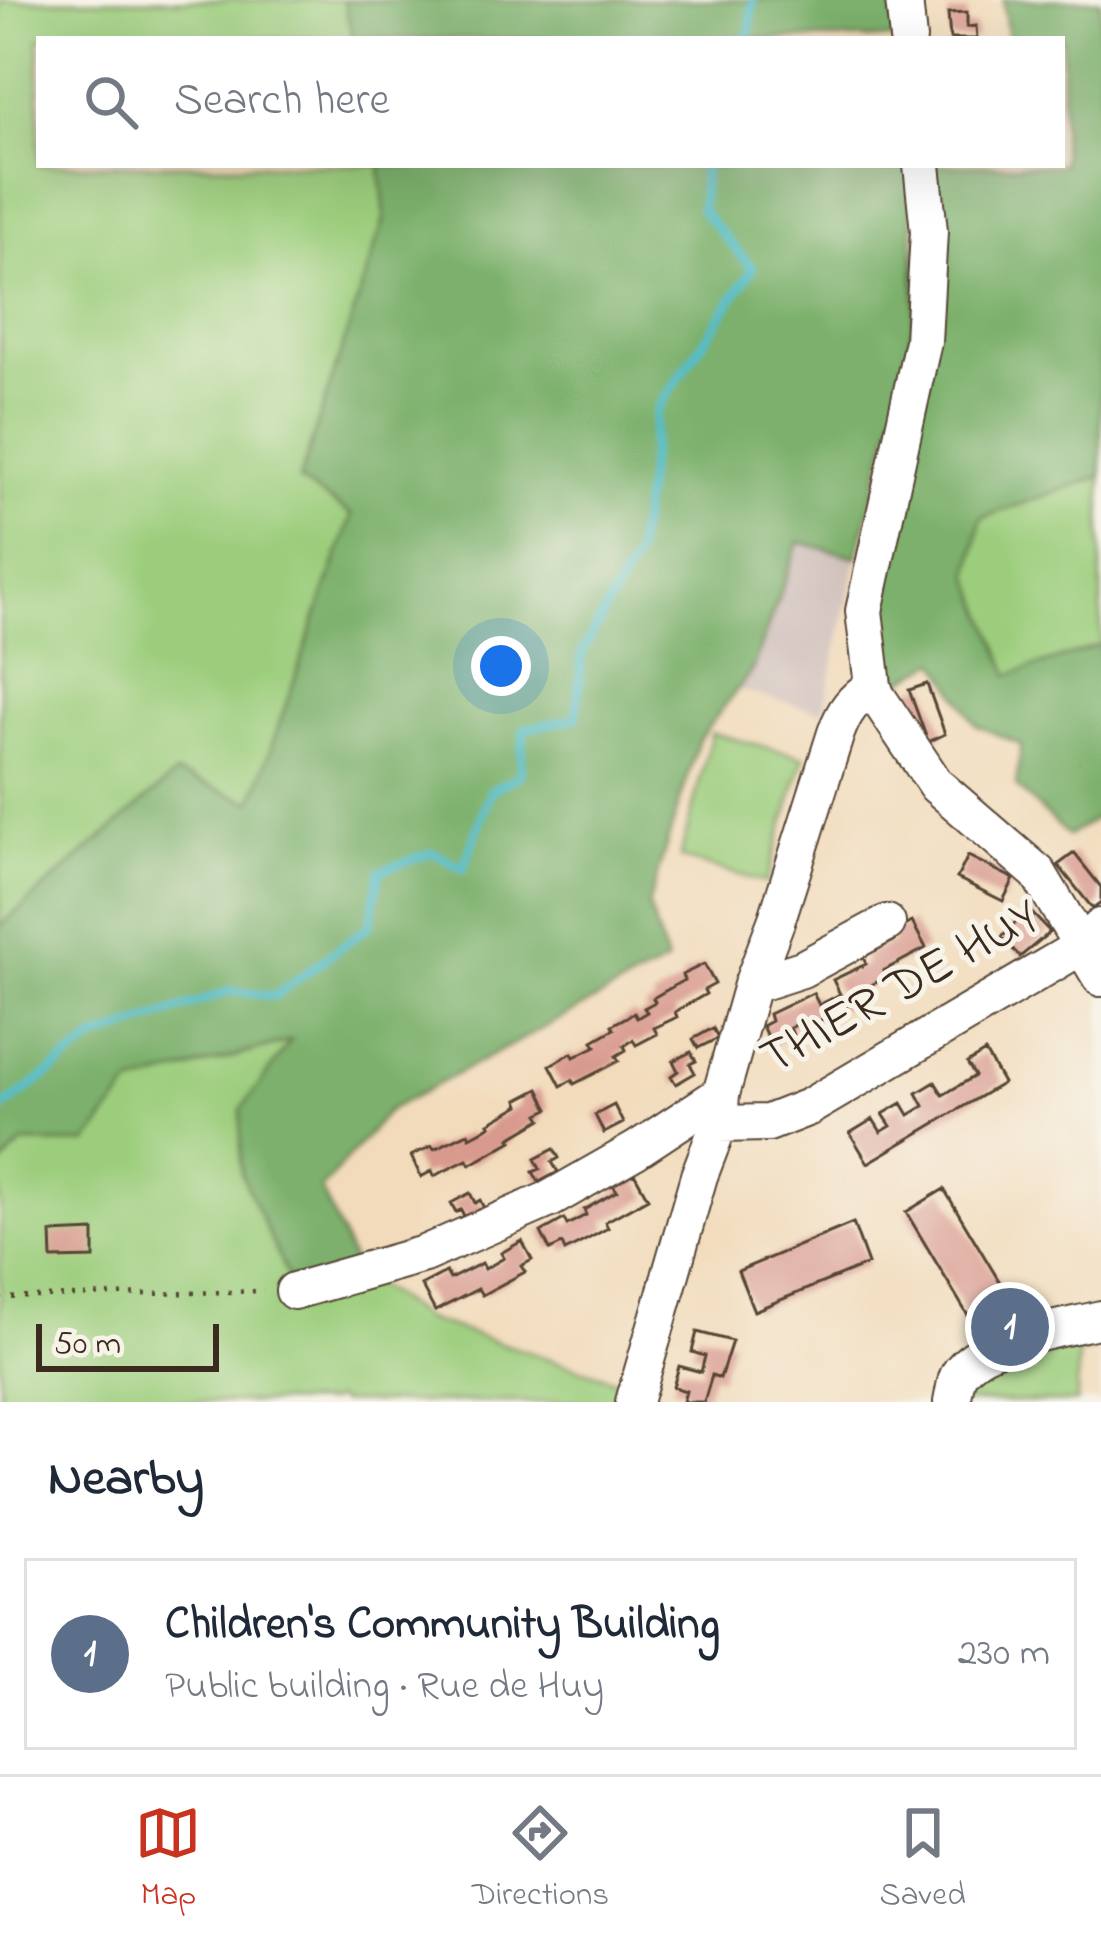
<!DOCTYPE html>
<meta charset="utf-8">
<style>
body{margin:0;font-family:"Indie Flower",sans-serif;background:#f2f2f3;color:#1f2937}
.scale{position:absolute;left:36px;bottom:30px;width:183px;box-sizing:border-box;padding-left:12px;border:6px solid #3b2a1e;border-top:0;font-size:33px;line-height:42px;white-space:nowrap;color:#3b2a1e;-webkit-text-stroke:9px #f7f3e8;paint-order:stroke}
.you{position:absolute;left:501px;top:666px;width:42px;height:42px;margin:-30px;border:9px solid #fff;border-radius:50%;background:#1a73e8;box-shadow:0 0 0 18px #1a73e833}
.badge{display:grid;place-items:center;width:78px;height:78px;border-radius:50%;background:#c8321e;color:#fff;font-size:39px;font-weight:700}
.pin{position:absolute;translate:-50% -50%;border:6px solid #fff;box-shadow:0 3px 12px #0006}
.list{margin:0;padding:0;list-style:none}
h2{display:flex;justify-content:space-between;align-items:center;height:156px;margin:0;padding:0 48px;font-size:51px}
h2 small{font-size:39px;font-weight:400;color:#747a83}
.list li{display:grid;grid-template-columns:78px 1fr auto;gap:36px;align-items:center;box-sizing:border-box;height:192px;margin:0 24px 24px;padding:0 24px;border:3px solid #e0e1e3;border-radius:0px}
.list b{display:block;font-size:45px;white-space:nowrap}
.list p{margin:0;font-size:39px;white-space:nowrap;color:#747a83}
.list em{font-size:39px;font-style:normal;color:#747a83}
.icon{flex:none;width:66px;height:66px;fill:none;stroke:currentColor;stroke-width:2;stroke-linecap:round;stroke-linejoin:round}
.map{position:relative;flex:none;width:1101px;height:1402px;overflow:hidden}
.search{position:absolute;background:#fff;box-shadow:0 12px 48px #0002;left:36px;right:36px;top:36px;height:132px;display:flex;align-items:center;gap:30px;box-sizing:border-box;padding:0 42px;border-radius:0px;color:#747a83;font-size:45px}
.sheet{height:372px;background:#fff}
nav{display:flex;justify-content:space-around;align-items:center;box-sizing:border-box;height:168px;border-top:3px solid #e0e1e3;background:#fff;font-size:33px;color:#747a83}
nav a{display:grid;justify-items:center;gap:6px}
nav .on{color:#c8321e}
.map>svg:first-child{display:block}
.industrial{fill:#d0c0bb}
.green{fill:#9bcd7c;stroke:#6b7c4d;stroke-width:3}
.forest{fill:#7cb06c;stroke:#5c6d45;stroke-width:3}
.lines{fill:none;stroke-linecap:round;stroke-linejoin:round}
.stream{stroke:#51becb;stroke-width:8}
.building{fill:#d99a8e}
.minor-casing{stroke:#564536;stroke-width:40}
.path{stroke:#564536;stroke-width:4.5;stroke-dasharray:3 9;stroke-linecap:butt}
.minor{stroke:#fff;stroke-width:36}
.labels{text-anchor:middle;dominant-baseline:central;stroke-width:10;stroke-linejoin:round;paint-order:stroke}
.street-label{font-size:51px;fill:#3b2a1e;stroke:#f7f3e8}
</style>
<div class="map">
<svg width="1101" height="1402" viewBox="0 0 1101 1402">
<rect width="100%" height="100%" fill="#f7f3e8"/>
<filter id="ink" filterUnits="userSpaceOnUse"><feTurbulence type="fractalNoise" baseFrequency=".00833" numOctaves="2"/><feDisplacementMap in="SourceGraphic" scale="24" xChannelSelector="R" yChannelSelector="G"/><feConvolveMatrix kernelMatrix="1 2 1 2 8 2 1 2 1" color-interpolation-filters="sRGB"/></filter>
<filter id="wash" filterUnits="userSpaceOnUse"><feTurbulence type="fractalNoise" baseFrequency=".004" numOctaves="4" result="noise"/><feDisplacementMap in="SourceGraphic" scale="48" xChannelSelector="R" yChannelSelector="G"/><feGaussianBlur stdDeviation="2.7" result="paint"/><feColorMatrix in="noise" values="0 0 0 0 0 0 0 0 0 0 0 0 0 0 0 0 0 1.4 0 .05"/><feComposite in="paint" operator="in"/></filter>
<g filter="url(#wash)">
<rect width="100%" height="100%" fill="#f2dbbb"/>
<path class="industrial" d="M799,542L857,557L823,712L737,690L752,670Z"/>
<path class="green" d="M0,0H344L353,39H39V165H380L385,216L299,481L352,514L252,803L176,774L0,926Z
M1101,476V645L1009,676L970,575L981,518Z
M712,733L804,757L766,883L680,858Z
M293,1040L241,1110L358,1273L425,1319L637,1387L634,1402H340L334,1398L329,1402H0V1167L23,1143H87L130,1086Z
M1101,1319V1347L1078,1353L1077,1402H952L958,1375Z"/>
<path class="forest" d="M344,0H892L896,39H353Z
M1003,0H1101V476L981,518L970,574L1009,675L1101,645V815L1068,836L1016,786L1021,745L976,725L937,661L876,695L877,555L909,410L922,165H1062V39H1008Z
M380,165H910L915,307L905,373L857,557L799,542L752,670L699,739L648,905L667,962L389,1110L321,1189L358,1273L294,1291L241,1173V1110L291,1040L130,1086L87,1143H23L0,1167V926L176,774L252,802L352,515L299,481L385,217Z"/>
<g class="lines">
<path class="stream" d="M749,39L753,0
M0,1110L94,1040L230,991L275,996L370,925L380,871L433,852L463,869L491,790L520,775L524,729L576,718L582,653L635,557L657,410L753,269L701,210L704,165"/>
</g>
<g id="blocks">
<path class="building" d="M967,12V27L976,26L977,39H950L948,13Z
M927,684L945,734L928,742L909,690Z
M1074,853L1101,887V903L1093,909L1058,865Z
M968,856L1014,879L1003,901L957,878Z
M1028,909L1050,932L1020,957L1002,937Z
M912,922L926,948L883,971L886,977L854,994L858,1001L815,1023L812,1017L790,1028L793,1035L771,1045L762,1026L771,1021L769,1014L813,993L819,1005L840,994L833,980L866,964L863,957L894,941L890,934Z
M704,964L715,984L704,990L706,994L675,1012L677,1017L654,1028L657,1034L636,1045L633,1040L624,1046L626,1050L616,1056L619,1061L574,1084L572,1080L561,1086L550,1065L572,1053L574,1057L596,1046L593,1041L614,1029L612,1025L634,1013L637,1018L647,1012L644,1008L655,1002L653,998L684,980L682,975Z
M713,1028L718,1038L698,1048L693,1039Z
M691,1052L696,1061L690,1064L695,1073L676,1084L671,1076L678,1071L673,1061Z
M985,1052L1003,1083L868,1163L850,1133L873,1119L881,1132L891,1126L883,1114L902,1103L909,1115L924,1106L917,1093L935,1082L943,1095L975,1076L967,1063Z
M539,1089L549,1109L539,1114L542,1119L510,1138L512,1141L470,1165L467,1160L434,1176L432,1171L421,1177L411,1156L432,1146L434,1149L468,1133L470,1137L480,1132L491,1125L489,1123L520,1105L518,1100Z
M614,1105L623,1123L604,1133L595,1115Z
M554,1149L559,1158L552,1162L558,1172L539,1182L533,1172L540,1169L535,1159Z
M634,1173L648,1198L605,1222L608,1228L588,1239L565,1251L562,1244L550,1250L541,1232L564,1219L567,1225L586,1215L584,1210L617,1191L613,1185Z
M944,1189L1014,1306L992,1319L1019,1311L1026,1322L999,1340L992,1319L976,1329L906,1212Z
M470,1193L475,1203L480,1200L485,1210L466,1220L461,1210L456,1212L451,1203Z
M853,1223L868,1264L754,1311L738,1271Z
M94,1231V1258L52,1259L51,1233Z
M522,1241L532,1260L521,1266L525,1272L482,1295L478,1289L435,1311L421,1285L446,1272L450,1279L482,1263L485,1269L504,1258L501,1253Z
M697,1332L732,1341L720,1378L712,1375L704,1402H683L686,1391L673,1387L679,1366L701,1372L705,1356L692,1352Z"/>
</g>
</g>
<g filter="url(#ink)">
<use href="#blocks" fill-opacity="0" stroke="#564536" stroke-width="3"/>
<g class="lines">
<defs>
<path id="minor" d="M904,0L908,39
M922,165L929,231L923,341L864,611L873,686L876,695L936,785L1038,873L1101,978
M752,985L802,969L887,923
M719,1124L768,1123L809,1107L1082,946L1101,927
M294,1291L424,1254L550,1199L636,1150L721,1094
M634,1402L699,1176L719,1124L721,1094L752,985L777,919L836,733C844,711 853,699 873,686
M952,1402C954,1394 955,1381 959,1374C981,1339 1063,1329 1101,1319"/>
</defs>
<use href="#minor" class="minor-casing"/>
<path class="path" d="M0,1298L264,1291"/>
<use href="#minor" class="minor"/>
</g>
</g>
<g class="labels">
<g class="street-label">
<text transform="translate(901 989) rotate(-29)">THIER DE HUY</text>
</g>
</g>
</svg>
<div class="scale">50 m</div>
<div class="you"></div>
<div class="pin badge" style="left:1010px;top:1327px;background:#5c6f8a">1</div>
<div class="search"><svg class="icon" aria-label="search" viewBox="0 0 24 24"><circle cx="10" cy="10" r="6"/><path d="M15 15l6 6"/></svg>Search here</div>
</div>
<section class="sheet">
<h2>Nearby<small></small></h2>
<ul class="list">
<li><span class="badge" style="background:#5c6f8a">1</span><div><b>Children's Community Building</b><p>Public building · Rue de Huy</p></div><em>230 m</em></li>
</ul>
</section>
<nav>
<a class="on"><svg class="icon" aria-label="map" viewBox="0 0 24 24"><path d="M3 6l6-2 6 2 6-2v14l-6 2-6-2-6 2zM9 4v14M15 6v14"/></svg>Map</a>
<a><svg class="icon" aria-label="directions" viewBox="0 0 24 24"><path d="M12 3l9 9-9 9-9-9zM9 14v-3h6M13 9l2 2-2 2"/></svg>Directions</a>
<a><svg class="icon" aria-label="saved" viewBox="0 0 24 24"><path d="M7 4h10v16l-5-4-5 4z"/></svg>Saved</a>
</nav>
